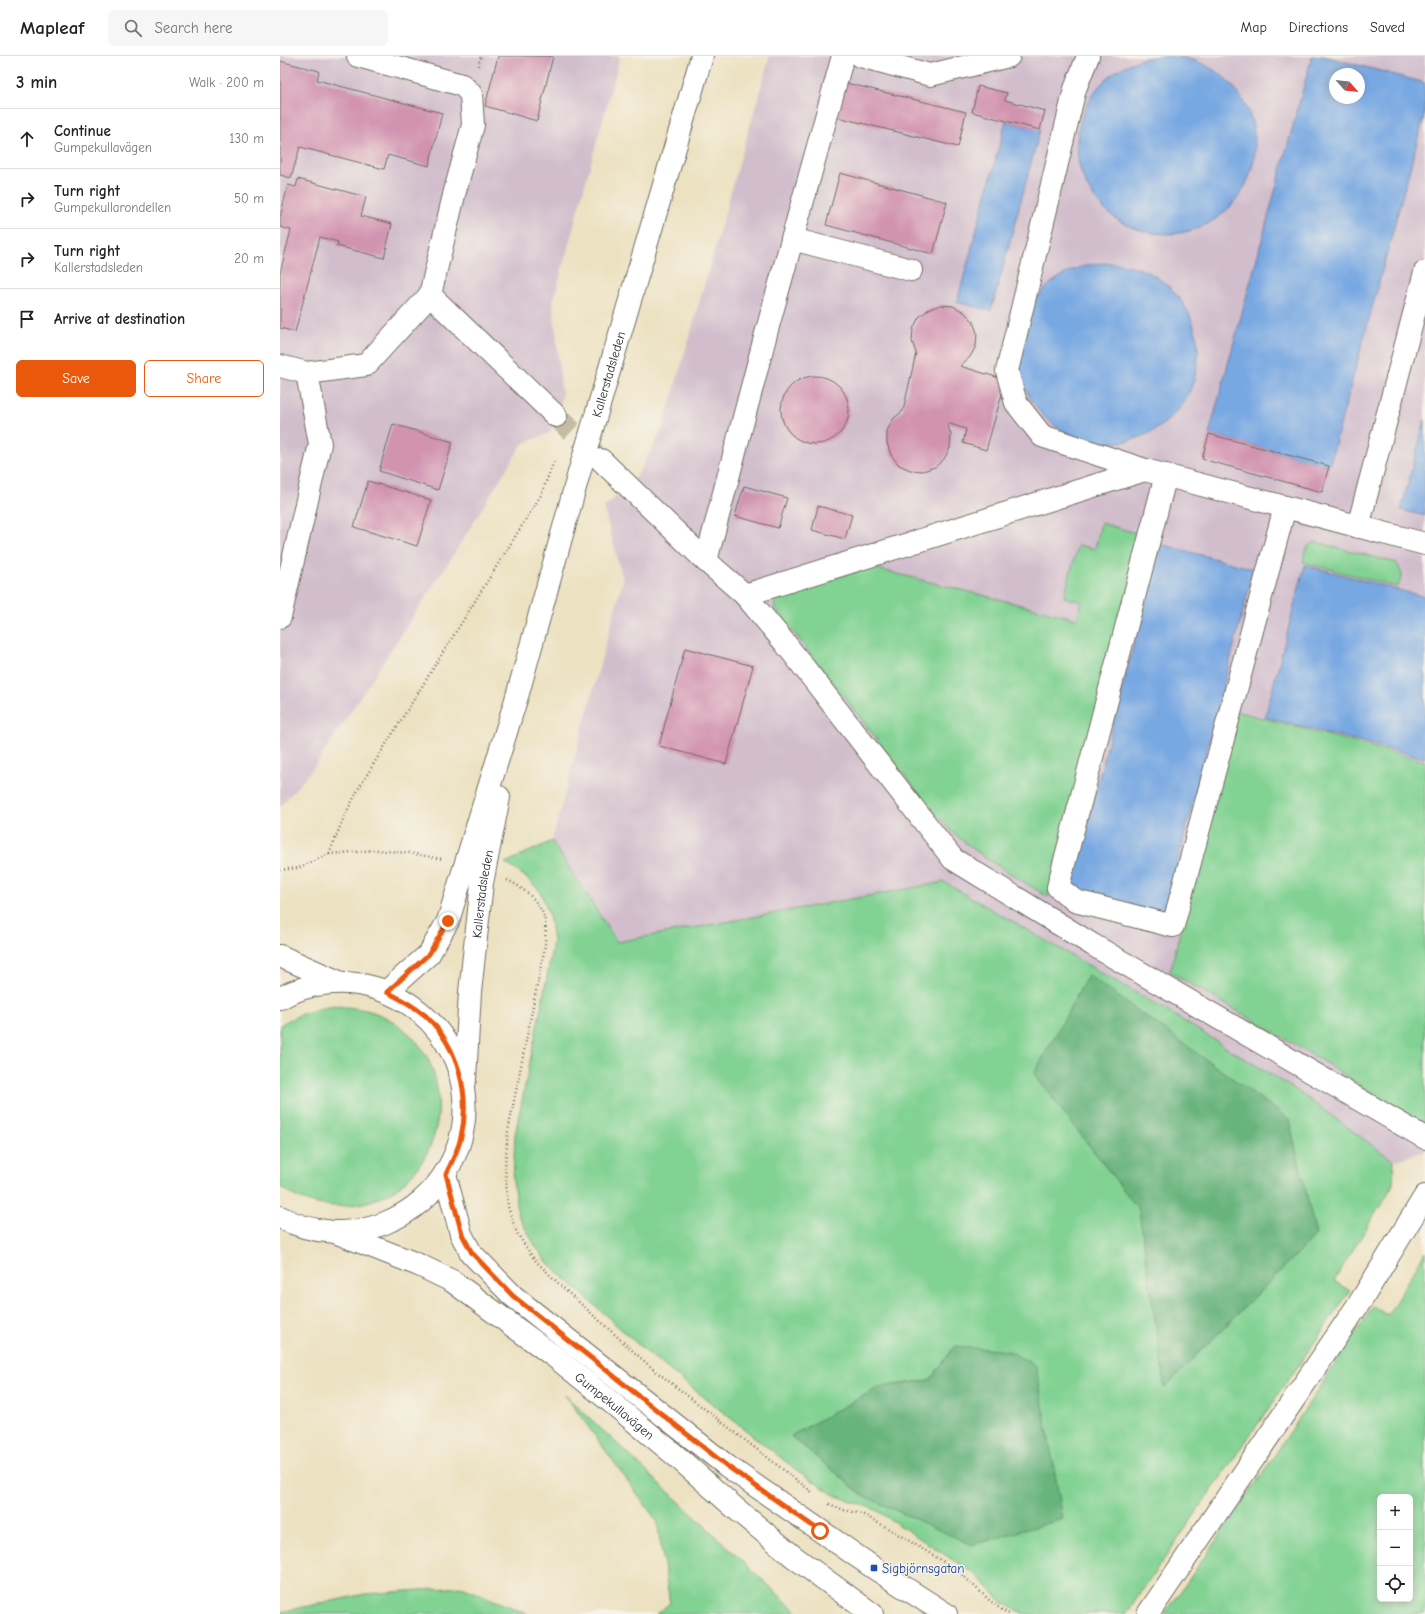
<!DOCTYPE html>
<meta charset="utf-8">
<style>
body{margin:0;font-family:"Comic Neue",sans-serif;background:#f6f6f6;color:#222}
.controls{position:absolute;right:12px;bottom:12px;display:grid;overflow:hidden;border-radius:6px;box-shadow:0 2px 10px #0003}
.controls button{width:36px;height:36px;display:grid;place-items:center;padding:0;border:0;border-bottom:1px solid #e0e0e0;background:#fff;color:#222;font:20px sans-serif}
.compass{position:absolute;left:1049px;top:12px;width:36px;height:36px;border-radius:50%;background:#fff;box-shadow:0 2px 10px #0003;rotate:117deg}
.stop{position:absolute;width:12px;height:12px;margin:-9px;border:3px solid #ea580c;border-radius:50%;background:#fff}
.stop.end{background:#ea580c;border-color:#fff;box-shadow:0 1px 4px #0008}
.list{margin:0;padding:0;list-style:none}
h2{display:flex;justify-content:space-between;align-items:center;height:52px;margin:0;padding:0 16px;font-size:17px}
h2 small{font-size:13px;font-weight:400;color:#767676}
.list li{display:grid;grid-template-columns:26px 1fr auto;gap:12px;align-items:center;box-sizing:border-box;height:60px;padding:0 16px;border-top:1px solid #e0e0e0}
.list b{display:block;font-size:15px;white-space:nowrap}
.list p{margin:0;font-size:13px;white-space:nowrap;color:#767676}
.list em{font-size:13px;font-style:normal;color:#767676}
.actions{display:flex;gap:8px;padding:12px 16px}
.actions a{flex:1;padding:9px 0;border:1px solid #ea580c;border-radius:6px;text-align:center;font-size:14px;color:#ea580c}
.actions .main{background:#ea580c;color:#fff}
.icon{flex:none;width:22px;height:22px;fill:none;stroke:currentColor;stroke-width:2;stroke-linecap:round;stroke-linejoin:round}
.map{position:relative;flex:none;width:1145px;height:1558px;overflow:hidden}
header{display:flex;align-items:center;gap:24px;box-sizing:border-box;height:56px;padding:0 20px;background:#fff;border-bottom:1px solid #e0e0e0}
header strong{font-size:19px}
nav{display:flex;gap:22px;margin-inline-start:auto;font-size:14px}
.search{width:280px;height:36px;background:#f6f6f6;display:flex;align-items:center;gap:10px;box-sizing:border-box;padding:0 14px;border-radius:6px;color:#767676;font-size:15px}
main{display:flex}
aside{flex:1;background:#fff}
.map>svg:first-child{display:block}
.industrial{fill:#d1bdcc;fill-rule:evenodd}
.green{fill:#81d293;stroke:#567e5f;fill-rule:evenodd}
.forest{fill:#68b47d;stroke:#4a7054}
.water{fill:#78a8e2;stroke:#526a86;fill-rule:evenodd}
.building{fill:#d193b0}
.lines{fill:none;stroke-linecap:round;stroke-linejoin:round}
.minor-tunnel{stroke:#c5bda3;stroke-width:22;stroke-dasharray:22 11;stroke-linecap:butt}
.minor-casing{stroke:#6f6b60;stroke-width:24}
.major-casing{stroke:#6f6b60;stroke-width:24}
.path{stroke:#6f6b60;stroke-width:2.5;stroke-dasharray:1 3;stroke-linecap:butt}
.minor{stroke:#fff;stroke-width:22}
.major{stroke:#fff;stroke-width:22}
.route{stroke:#ea580c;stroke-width:5}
.transit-dot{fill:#1a4fb4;stroke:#f7f3e8;stroke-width:1.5}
.labels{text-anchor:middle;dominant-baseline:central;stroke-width:3;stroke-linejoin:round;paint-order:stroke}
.street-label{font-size:13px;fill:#2b2b2b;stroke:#f7f3e8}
.transit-label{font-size:13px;fill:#164399;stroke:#f7f3e8;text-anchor:start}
</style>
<header>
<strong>Mapleaf</strong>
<div class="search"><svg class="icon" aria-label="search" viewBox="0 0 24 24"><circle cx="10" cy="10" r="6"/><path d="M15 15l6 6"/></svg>Search here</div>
<nav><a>Map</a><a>Directions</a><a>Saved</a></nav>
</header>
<main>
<aside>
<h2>3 min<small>Walk · 200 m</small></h2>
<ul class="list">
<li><svg class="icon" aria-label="ahead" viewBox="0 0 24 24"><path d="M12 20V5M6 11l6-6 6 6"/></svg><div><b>Continue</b><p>Gumpekullavägen</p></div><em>130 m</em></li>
<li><svg class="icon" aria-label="right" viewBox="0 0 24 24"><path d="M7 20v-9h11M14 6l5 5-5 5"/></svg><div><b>Turn right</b><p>Gumpekullarondellen</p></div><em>50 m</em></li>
<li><svg class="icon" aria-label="right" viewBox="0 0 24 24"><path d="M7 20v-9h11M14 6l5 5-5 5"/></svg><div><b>Turn right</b><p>Kallerstadsleden</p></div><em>20 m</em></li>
<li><svg class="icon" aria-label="arrive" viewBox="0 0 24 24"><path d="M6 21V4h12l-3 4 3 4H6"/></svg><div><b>Arrive at destination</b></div></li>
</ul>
<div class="actions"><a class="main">Save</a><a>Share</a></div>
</aside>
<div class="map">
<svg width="1145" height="1558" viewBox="0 0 1145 1558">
<rect width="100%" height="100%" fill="#f7f3e8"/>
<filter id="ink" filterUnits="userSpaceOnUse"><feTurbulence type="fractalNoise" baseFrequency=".025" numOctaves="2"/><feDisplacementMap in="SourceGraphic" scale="8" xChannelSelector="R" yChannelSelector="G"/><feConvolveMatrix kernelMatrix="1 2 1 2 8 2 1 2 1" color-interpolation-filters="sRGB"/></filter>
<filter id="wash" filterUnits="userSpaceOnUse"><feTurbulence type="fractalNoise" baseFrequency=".012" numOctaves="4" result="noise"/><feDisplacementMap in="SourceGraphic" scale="16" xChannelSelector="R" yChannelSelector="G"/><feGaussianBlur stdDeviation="0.9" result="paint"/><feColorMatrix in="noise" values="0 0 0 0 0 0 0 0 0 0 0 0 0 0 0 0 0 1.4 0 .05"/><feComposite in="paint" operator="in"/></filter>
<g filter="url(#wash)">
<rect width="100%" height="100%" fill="#ece1c1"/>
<path class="industrial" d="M0,0H340L273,246L282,341L271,376L242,388L170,504L35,710L0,751Z
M490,0H1145V1095L1114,1105L1016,1034L664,826L337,886L272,785L343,524L324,452L359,417L384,369ZM1055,18H1079V42H1055Z"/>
<path class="green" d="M821,467L863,479L768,841L704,801L673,777L648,749L494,551C496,542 501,540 509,536L590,511L797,563L802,546L784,541L798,489L815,493Z
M1036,486L1117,507L1122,518L1118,531L1023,506C1025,496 1025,489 1036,486Z
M956,655L1145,705V1069C1118,1061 1087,1033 1063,1018C1006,982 948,950 890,916Z
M272,785L337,886L664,826L879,950L1016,1034L1114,1105L1113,1129L1054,1225L1070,1235L846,1558H744L723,1547L696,1519L596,1454L554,1439L515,1413L364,1294L268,1207L254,1188L238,1159L233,1125L235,1079L267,922L273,885L269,859L260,835L243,819L225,807ZM859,1154L1036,1179L885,1331ZM675,1290L584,1440L511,1380L599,1331L650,1324Z
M54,950C67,951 80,952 93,956C191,990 175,1136 72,1149C46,1153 20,1146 0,1131V969C19,958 33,953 54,950Z
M1145,1196V1558H885L991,1405L1093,1250L1108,1259ZM1100,1441H1130V1543H1100Z
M285,1339L519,1558H376L390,1547L377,1465Z
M182,1531L248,1558H0V1556L85,1538Z"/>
<path class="forest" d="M808,919L1009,1063L1036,1179L885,1331L859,1154L754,1018Z
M675,1290L729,1295L756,1310L783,1463L692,1489L584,1440L511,1380L599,1331L650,1324Z"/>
<path class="water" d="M797 89a89 89 0 1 1 178 0a89 89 0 1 1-178 0Z
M1032,0H1044L1145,27V57L1049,410L929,378ZM1055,18H1079V42H1055Z
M726,65L760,74L711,255L677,246Z
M738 297a90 90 0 1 1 180 0a90 90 0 1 1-180 0Z
M1145,364V460L1121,454Z
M880,488L974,513L884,858L790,833Z
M1025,509L1145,541V702L985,661Z"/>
<g id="blocks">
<path class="building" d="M218,0H273L257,65L205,50Z
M0,5L39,15L37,24L162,57L149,110L108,99L104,113L20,91L11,122L0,119Z
M566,27L686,56L678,91L557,61Z
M698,30L727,37L725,44L765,55L760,74L692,56Z
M560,117L667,146L653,198L546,169Z
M18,123L86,141L81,160L112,168L104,202L57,190L58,186L40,181L15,276L0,272V217L11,174L0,171V161L8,129L16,131Z
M661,249L673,250L684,256L693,265L697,277L696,290L690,301L680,310L726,324L706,394L683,387L686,373L667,367L671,379L670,392L664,403L655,411L643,415L630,414L619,409L611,399L607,387V375L613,363L623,355L636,297L632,285L633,273L639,261L649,253Z
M501 354a34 34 0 1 1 68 0a34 34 0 1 1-68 0Z
M113,368L173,386L158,434L99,415Z
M929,378L1049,410L1042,436L922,403Z
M88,425L151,444L137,490L74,471Z
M464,430L507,442L498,472L455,460Z
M538,450L572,459L565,483L532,474Z
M405,592L473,610L446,708L379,690Z"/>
</g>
</g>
<g filter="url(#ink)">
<use href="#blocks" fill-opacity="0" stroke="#6f6b60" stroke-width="1"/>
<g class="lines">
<path class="minor-tunnel" d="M276,360L320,403"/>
<defs>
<g id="minor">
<path d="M580,0L650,19L729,0"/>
<path d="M808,0L795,33L727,315L736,347L762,380L865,414"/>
<path d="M512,183L631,214"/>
<path d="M150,239L276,360"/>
<path d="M0,310L27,317L86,309L150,239L175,135L193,69L191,38L182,29L78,0"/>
<path d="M321,404L426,505L465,539L505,587L673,803L813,889L1145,1082"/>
<path d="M886,419L778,831L795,845L893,870L1005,451"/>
<path d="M1078,471L1145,216"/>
<path d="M426,505L487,274L563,0"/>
<path d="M465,539L865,414L1145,488"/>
<path d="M0,561L40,388L27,317"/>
<path d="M0,900L59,926"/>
<path d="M165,1118L181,1178L191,1197L233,1240L447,1410L594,1512L666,1558"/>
<path id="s1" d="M55,1176L139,1209L172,1225L275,1301L331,1346L395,1399L455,1452L514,1501L592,1558"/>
<path d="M868,1558L1082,1243L1145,1140"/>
</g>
<g id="major">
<path id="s2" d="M107,935L149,898L168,865L238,637L299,417L422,0"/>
<path d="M0,942C63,908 140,933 172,997C178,1008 181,1020 183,1032C192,1090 159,1145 105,1167C72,1181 31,1178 0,1161"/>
<path id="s3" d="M185,1023L190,936L202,827L219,741"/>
</g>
</defs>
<use href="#minor" class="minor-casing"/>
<use href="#major" class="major-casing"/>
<path class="path" d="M198,10L201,0
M49,798L64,761L80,730L261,439L274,405
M0,814L18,812L49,798L97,794L129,797L162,803
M227,824C243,831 262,847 265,865C266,873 265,882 265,890L228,1075L225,1111L228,1151L237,1177L254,1203L280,1229L373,1313L532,1436
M549,1448L564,1454L582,1458L604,1470L676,1513L708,1543L719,1552L729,1558"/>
<use href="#minor" class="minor"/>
<use href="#major" class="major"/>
</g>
</g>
<g class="lines" filter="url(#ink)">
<path class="route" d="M168,865L149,898L107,936C121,943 134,950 146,960C178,991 191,1038 181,1081C178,1094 172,1106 166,1118L182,1178L192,1197L233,1240L447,1410L540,1475"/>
</g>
<rect class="transit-dot" x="590" y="1508" width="8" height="8" rx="2"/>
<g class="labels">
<g class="street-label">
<text stroke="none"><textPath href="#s2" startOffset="664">Kallerstadsleden</textPath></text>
<text stroke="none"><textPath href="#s3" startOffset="186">Kallerstadsleden</textPath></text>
<text stroke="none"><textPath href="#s1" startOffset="332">Gumpekullavägen</textPath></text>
</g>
<g class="transit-label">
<text x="602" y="1512">Sigbjörnsgatan</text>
</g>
</g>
</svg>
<div class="controls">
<button>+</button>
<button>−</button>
<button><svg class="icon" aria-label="locate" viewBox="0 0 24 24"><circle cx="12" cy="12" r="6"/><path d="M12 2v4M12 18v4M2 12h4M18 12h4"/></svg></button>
</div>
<svg class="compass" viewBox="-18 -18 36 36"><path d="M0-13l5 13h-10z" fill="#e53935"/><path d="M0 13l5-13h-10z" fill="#767676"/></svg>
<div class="stop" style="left:540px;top:1475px"></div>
<div class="stop end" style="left:168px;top:865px"></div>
</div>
</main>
